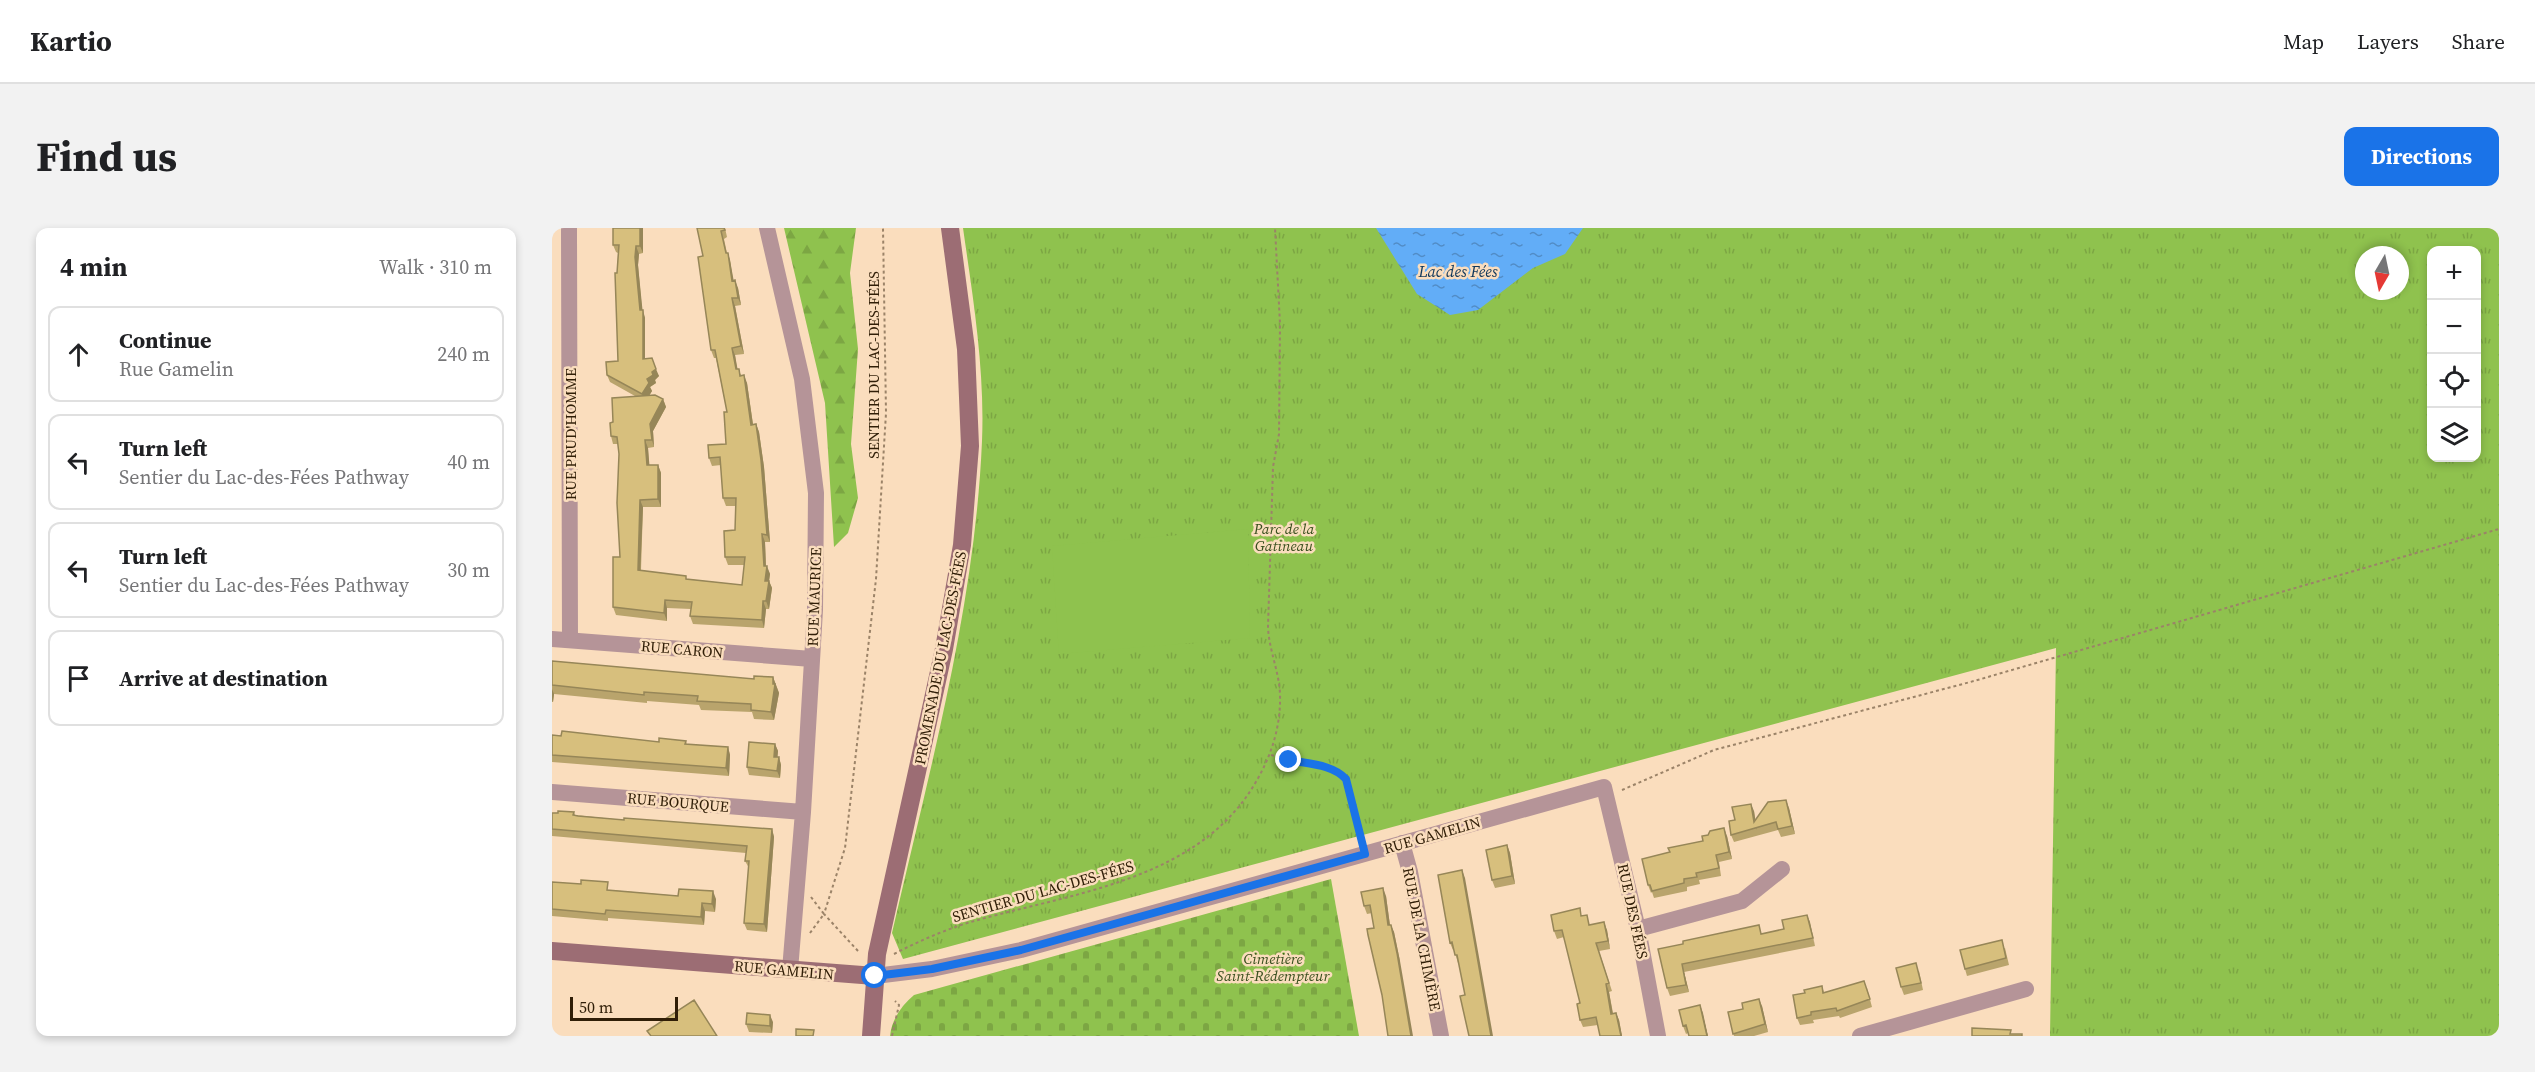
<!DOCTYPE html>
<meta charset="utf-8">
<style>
body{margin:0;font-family:"Source Serif 4",serif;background:#f2f2f2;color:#202124}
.controls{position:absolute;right:18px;top:18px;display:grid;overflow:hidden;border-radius:12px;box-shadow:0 3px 9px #0003}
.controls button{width:54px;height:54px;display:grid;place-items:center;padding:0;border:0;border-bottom:2px solid #e0e0e0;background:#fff;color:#202124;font:30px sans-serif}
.compass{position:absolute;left:1803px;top:18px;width:54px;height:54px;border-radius:50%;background:#fff;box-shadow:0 3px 9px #0003;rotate:189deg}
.scale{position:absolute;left:18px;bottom:15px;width:108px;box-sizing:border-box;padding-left:6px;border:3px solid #301e07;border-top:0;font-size:16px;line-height:21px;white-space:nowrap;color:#301e07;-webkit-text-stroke:4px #faddbd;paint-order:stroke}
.stop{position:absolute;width:18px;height:18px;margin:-14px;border:4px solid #1a73e8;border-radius:50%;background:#fff}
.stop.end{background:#1a73e8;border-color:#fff;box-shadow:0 2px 6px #0008}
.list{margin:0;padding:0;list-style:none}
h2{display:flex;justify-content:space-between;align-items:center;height:78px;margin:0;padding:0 24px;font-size:26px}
h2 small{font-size:20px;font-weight:400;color:#757577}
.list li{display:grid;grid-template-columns:39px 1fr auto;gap:18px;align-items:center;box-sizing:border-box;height:96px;margin:0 12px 12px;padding:0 12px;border:2px solid #e0e0e0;border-radius:12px}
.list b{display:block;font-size:22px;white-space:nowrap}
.list p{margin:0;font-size:20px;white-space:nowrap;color:#757577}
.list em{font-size:20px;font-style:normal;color:#757577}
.icon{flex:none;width:33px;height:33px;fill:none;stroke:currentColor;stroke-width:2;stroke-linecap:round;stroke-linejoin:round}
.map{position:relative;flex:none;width:1947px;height:808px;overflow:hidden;border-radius:12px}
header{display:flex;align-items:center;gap:36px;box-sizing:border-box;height:84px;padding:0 30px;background:#fff;border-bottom:2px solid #e0e0e0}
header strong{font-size:28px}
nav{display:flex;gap:33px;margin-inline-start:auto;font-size:21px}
.intro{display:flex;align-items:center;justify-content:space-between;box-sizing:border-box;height:144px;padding:0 36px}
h1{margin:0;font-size:42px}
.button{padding:15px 27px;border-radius:12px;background:#1a73e8;color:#fff;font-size:21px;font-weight:700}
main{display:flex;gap:36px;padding:0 36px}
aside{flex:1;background:#fff;border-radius:12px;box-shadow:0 3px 9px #0003}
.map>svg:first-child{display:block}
.forest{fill:url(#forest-firs)}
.cemetery{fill:url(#cemetery-stones)}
.park{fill:url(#park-tufts);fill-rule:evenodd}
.pitch{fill:#8fc24e}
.water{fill:url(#water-ripples)}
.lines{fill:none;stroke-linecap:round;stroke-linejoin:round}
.path{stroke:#9b8368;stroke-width:2;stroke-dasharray:3 3;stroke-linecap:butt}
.street{stroke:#b59498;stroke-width:16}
.secondary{stroke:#9c6d74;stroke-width:18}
.wall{fill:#b9a46c}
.shaded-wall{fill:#968658}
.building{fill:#d7bf7d;stroke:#968658;stroke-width:1.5}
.route{stroke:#1a73e8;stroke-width:8}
.labels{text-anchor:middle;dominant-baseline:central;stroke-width:5;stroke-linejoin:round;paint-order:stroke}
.street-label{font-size:15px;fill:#301e07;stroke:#faddbd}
.park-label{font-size:15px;font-style:italic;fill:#394f1e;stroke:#faddbd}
.water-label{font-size:16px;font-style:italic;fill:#0f375b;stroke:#faddbd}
</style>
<header>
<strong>Kartio</strong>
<nav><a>Map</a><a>Layers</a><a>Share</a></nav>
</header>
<div class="intro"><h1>Find us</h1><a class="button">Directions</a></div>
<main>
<aside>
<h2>4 min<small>Walk · 310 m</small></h2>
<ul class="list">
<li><svg class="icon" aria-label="ahead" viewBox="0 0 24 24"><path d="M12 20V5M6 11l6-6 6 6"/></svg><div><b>Continue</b><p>Rue Gamelin</p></div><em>240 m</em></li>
<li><svg class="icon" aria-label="left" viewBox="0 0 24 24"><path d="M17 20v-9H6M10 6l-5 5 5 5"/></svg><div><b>Turn left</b><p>Sentier du Lac-des-Fées Pathway</p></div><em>40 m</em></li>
<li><svg class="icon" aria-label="left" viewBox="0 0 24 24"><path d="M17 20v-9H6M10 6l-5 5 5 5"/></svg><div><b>Turn left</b><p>Sentier du Lac-des-Fées Pathway</p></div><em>30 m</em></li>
<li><svg class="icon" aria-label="arrive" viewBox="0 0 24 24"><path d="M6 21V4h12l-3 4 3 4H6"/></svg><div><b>Arrive at destination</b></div></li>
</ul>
</aside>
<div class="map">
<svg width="1947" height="808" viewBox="0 0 1947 808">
<defs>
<pattern id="forest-firs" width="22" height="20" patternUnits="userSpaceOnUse" patternTransform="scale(1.5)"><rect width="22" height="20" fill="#8fc24e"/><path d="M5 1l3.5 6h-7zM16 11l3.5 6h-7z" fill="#7ca643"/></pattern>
<pattern id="cemetery-stones" width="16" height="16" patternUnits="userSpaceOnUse" patternTransform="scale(1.5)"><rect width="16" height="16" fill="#8fc24e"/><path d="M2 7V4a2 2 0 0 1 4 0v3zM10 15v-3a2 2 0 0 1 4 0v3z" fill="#7ca643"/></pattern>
<pattern id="park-tufts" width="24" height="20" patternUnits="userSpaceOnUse" patternTransform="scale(1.5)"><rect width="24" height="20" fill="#8fc24e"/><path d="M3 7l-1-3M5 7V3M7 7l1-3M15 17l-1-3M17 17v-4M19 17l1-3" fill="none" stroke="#7ca643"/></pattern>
<pattern id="water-ripples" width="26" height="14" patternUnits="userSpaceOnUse" patternTransform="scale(1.5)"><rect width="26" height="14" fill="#62adf7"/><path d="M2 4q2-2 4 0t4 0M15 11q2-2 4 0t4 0" fill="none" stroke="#518cc6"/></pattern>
</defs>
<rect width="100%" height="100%" fill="#faddbd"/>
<path class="forest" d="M232,0H304L298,45L306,121L299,216L306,270L296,305L282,319L273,175Z"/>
<path class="cemetery" d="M779,651L807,808H338C340,791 349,778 362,767Z"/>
<path class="park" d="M411,0H1947V808H1498L1504,420L351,731L340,705C377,544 423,379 430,213C433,142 421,70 411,0ZM1880,22H1924V230H1880ZM1812,27H1848V63H1812Z"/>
<path class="pitch" d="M696,301L698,410L507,426L500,318Z"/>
<path class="water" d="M824,0H1031L1013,26L981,40L926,82L898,87L865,66Z"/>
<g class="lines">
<path class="path" d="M719,527L787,544L794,551L809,610
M1070,562L1162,522L1422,453L1947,301
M258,705L272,686L259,669
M306,723L272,686L293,620L324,351L334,185L331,0
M342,726C365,714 388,704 412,696C515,665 647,655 705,552C720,526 729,497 728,466C727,443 717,422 716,399L721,239L727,206L728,96L723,0
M340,808L347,777L343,773"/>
<path class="street" d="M17,0L18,412
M215,0L250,151L264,265L263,382L251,584L238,742
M0,411L260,431
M0,564L251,584
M850,615L858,644L889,808
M1086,701L1190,673L1230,641
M323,748L380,741L469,722L1052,559L1086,701L1106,808
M1308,808L1474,761"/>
<path class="secondary" d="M0,723L323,748
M319,808L325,726L392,421L410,317L418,218L414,121L398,0"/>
</g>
<path class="wall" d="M91,0V25L87,26L86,37L90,82L93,90V131L107,148L103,152L104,155L98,159L100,163L97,168L111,171L114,179L101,203L102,219L96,220L97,237H106L109,245V279H91L89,342L135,351L190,357L193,337H176L173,329L183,302L184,278H174L171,270L169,237L160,238L157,230L174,216L175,184L164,130H162L159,122L151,28L145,0H173L175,9L172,11L175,25L178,32L181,52L186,60L189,77L183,78L192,126L183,127L185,141L195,155L201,196H204L207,204L212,239L218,314H213L214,338L218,346L217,353L220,360L217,381H214L212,400L141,396L138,388L139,381L115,380V393L64,387L61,379L68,329L67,226L66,216H61L59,208L61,194L83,168L58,154L55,147L66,133L65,45L66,25L64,24L61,17Z
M0,433L202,451L221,449L227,465L222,492L202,491L200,484L149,482L147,477L95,473V475L2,466L1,474H0Z
M0,507L107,514L134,513L135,517L176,519L178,527L177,548L0,534Z
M223,516L226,523L225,529H227L229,537L228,550L197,547L195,539Z
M1237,580L1243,606L1229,609L1226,602L1182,614L1179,607L1183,592L1202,583L1203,592Z
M22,584L23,587L72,592L220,601L222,609L215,704L195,702L192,695L197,640L193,633L194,625L0,608V585Z
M1175,608L1180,631L1167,634L1169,648L1147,652L1148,656L1135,659V663L1102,670L1100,664L1099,665L1096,657L1118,624Z
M955,617L958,625L963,656L943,660L940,652Z
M913,650L906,735L902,722H901L898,715Z
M0,654L58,662L164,671L163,684L153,683L152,697L56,690V693L0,688Z
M834,668L838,697L842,704L848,733L830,767L822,700L820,685L815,686L812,678Z
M1255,687L1263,718L1132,744L1137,764L1118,768L1115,760L1106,721L1210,706L1232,701Z
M1031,688L1038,697L1055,702L1058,721L1047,723L1060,763L1057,764L1061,785H1064L1067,792L1070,808H1048L1046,797L1031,799L1028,792V775L1012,709L1005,711L1002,703Z
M1453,720L1457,737L1415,748L1413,741Z
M1367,743L1371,762L1352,767L1349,759Z
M1270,758L1272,764L1315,760L1320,779L1288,790L1287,788L1261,792L1262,795L1248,797L1245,790L1253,765Z
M1148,777L1156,808H1137L1136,805L1134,806L1131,798Z
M1210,778L1216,804L1202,808H1182L1176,784Z
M221,794L220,805L197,804L194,796Z"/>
<path class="shaded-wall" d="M88,0H91V25L88,18Z
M84,18L87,26L86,37L91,87V82L93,90V139L91,131L88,82L83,29Z
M176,25L178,32L183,60L180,53Z
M183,52L186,60L189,77L186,70Z
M180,70L183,78L192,126L189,118Z
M180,120L183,127L187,149L184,141Z
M104,141L107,148L103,152L104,155L98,159L100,163L93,174L90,166L95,151L100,144Z
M192,147L195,155L202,204L199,197Z
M111,171L114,179L101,203L102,219L100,212L98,196Z
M204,196L207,204L212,239L218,314L215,307Z
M93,212L96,220L98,244L95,237Z
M106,237L109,245V279L106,271Z
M88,272L91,279L88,350L86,342Z
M210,306L213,314L214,341L215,338L218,346L216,360L213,353Z
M217,353L220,360L217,381L214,373Z
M113,372L115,380V393L112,385Z
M211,373L214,381L212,400L210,392Z
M221,449L227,465L222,492L219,484Z
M0,461L2,466L1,474L0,472Z
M223,516L226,523L225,536L222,529Z
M176,519L178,527L177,548L174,540Z
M227,529L229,537L228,550L225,543Z
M1234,572L1237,580L1243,606L1240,598Z
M1199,576L1202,583L1205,602L1202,594Z
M1172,600L1175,608L1180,631L1177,624Z
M220,601L222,609L215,704L212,696Z
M955,617L958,625L963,656L960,648Z
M910,642L913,650L941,808H939Z
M831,660L834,668L839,705L836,697Z
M161,663L164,671L163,684L160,676Z
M150,675L153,683L152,697L149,689Z
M1255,687L1258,694L1263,718L1261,710Z
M1052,694L1055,702L1058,721L1056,713Z
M839,697L842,704L848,733L861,808H859Z
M1130,736L1137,764L1134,757Z
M1054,756L1057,764L1062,793L1059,786Z
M1207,771L1210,778L1216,804L1213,796Z
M1148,777L1151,785L1156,808H1155Z
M1064,785L1067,792L1070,808H1069Z
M218,787L221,794L220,805L218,798Z"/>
<path class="building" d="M61,0H88V18H84L83,29L88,82H91V131L100,130L104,141L100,144L101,147L95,151L97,155L90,166L55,147L54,134L66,133L63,45H65L67,17H61Z
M145,0H172L173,2L169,3L174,25H176L180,53L183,52L186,70H180L189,118L180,120L184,141H187L188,148L192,147L199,197L204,196L209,232L215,307L210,306L212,338H215L213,353H217L214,373H211L210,392L138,388L140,374L113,372L112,385L61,379V329H68L65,275L67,226L65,209L59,208L58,195L61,194L60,170L103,167L111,171L98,196L100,212H93L95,237H106V271L88,272L86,342L134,348V351L190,357L193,329H173L172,303L183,302L184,270H171L168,229L157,230L156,217L174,216L172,184H175L163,122H159L146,29L151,28Z
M0,433L202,451V448L221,449V456H223L219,484L199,482V476L145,473L146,468L92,464V467L0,457Z
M10,503L107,514V510L134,513L133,516L176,519L174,540L0,527V507L9,508Z
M197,514L223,516L222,529H227L225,543L195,539Z
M1234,572L1240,598L1226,601L1224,594L1179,607L1177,593L1183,592L1180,579L1199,576L1202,594L1216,574Z
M6,583L22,584L21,587L26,588L72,592V590L220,601L212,696L192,695L197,633H193L195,618L0,601V585H6Z
M1172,600L1177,624L1164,627L1167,640L1144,645L1145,649L1132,651V655L1100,663L1098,657H1096L1090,631L1118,624L1116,620L1151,613L1150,608L1156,607L1158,603Z
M955,617L960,648L940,652L934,622Z
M910,642L939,808H917L908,768L913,767L905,727H903L900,714L898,715L886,647Z
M29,652L56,654L55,662L126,668L127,661L161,663L160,676L150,675L149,689L54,682L53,686L0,681V654L29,656Z
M831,660L836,697H839L845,725L859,808H836L830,767L816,707L815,701L822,700L818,677L812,678L809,664Z
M1028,680L1029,688L1035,687L1037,697L1052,694L1056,713L1044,715L1057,755L1054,756L1059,786L1064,785L1069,808H1048L1044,789L1028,792L1025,776L1028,775L1010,702L1002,703L999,687Z
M1255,687L1261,710L1130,736L1134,757L1115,760L1106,721L1131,716V713L1207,697L1209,706L1232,701L1230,692Z
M1450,712L1454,730L1413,741L1408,722Z
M1364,735L1369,755L1349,759L1344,740Z
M1312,753L1318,771L1285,783L1284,780L1259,784V787L1245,790L1241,767L1253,765L1252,762L1270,758L1271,765Z
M1207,771L1213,796L1181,806L1176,784L1191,781L1190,775Z
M142,772L165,808H99L95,803Z
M1148,777L1155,808H1137L1134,797L1131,798L1127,782Z
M195,785L218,787V798L194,796Z
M1420,800L1459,802L1458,806H1470V808H1420Z
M244,801L262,802L261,808H244Z"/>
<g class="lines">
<path class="route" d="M323,748L380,741L469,722L813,626L794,551C780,536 756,536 737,532"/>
</g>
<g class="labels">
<g class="street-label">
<text transform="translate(321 137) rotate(-90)">SENTIER DU LAC-DES-FÉES</text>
<text transform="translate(18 206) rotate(-90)">RUE PRUD'HOMME</text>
<text transform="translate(262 369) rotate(-88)">RUE MAURICE</text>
<text transform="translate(130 421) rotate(5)">RUE CARON</text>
<text transform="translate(388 430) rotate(-79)">PROMENADE DU LAC-DES-FÉES</text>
<text transform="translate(126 574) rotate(5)">RUE BOURQUE</text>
<text transform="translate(880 607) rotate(-16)">RUE GAMELIN</text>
<text transform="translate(491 663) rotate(-16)">SENTIER DU LAC-DES-FÉES</text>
<text transform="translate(1081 683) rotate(78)">RUE DES FÉES</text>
<text transform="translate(870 711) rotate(79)">RUE DE LA CHIMÈRE</text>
<text transform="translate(232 742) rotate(5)">RUE GAMELIN</text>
</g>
<g class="park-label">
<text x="732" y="300">Parc de la<tspan x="732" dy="17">Gatineau</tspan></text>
<text x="721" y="730">Cimetière<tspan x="721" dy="17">Saint-Rédempteur</tspan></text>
</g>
<g class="water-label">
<text x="906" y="43">Lac des Fées</text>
</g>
</g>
</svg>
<div class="controls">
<button>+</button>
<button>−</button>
<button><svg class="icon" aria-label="locate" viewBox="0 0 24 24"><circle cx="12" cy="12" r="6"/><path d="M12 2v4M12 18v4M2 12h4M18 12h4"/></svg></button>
<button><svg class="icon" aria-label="layers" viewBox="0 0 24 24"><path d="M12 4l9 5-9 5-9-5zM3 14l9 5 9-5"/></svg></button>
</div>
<svg class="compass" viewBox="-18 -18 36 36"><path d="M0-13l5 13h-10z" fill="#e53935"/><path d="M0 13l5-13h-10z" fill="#757577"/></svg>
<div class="scale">50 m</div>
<div class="stop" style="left:323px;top:748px"></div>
<div class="stop end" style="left:737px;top:532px"></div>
</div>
</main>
